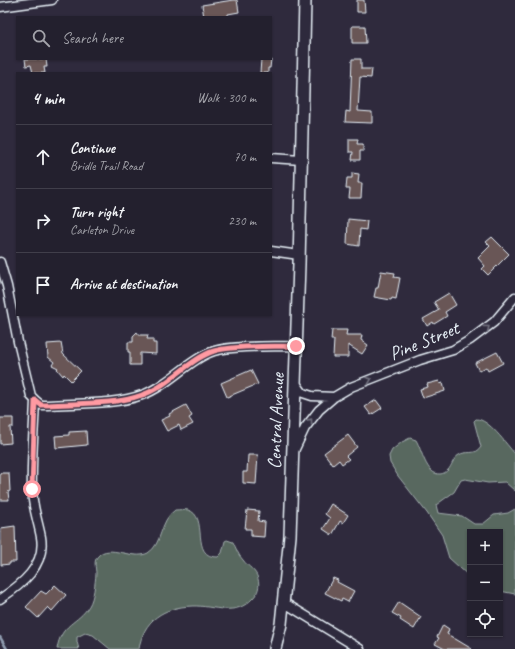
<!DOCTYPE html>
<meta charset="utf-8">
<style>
body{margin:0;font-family:Caveat,sans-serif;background:#2f2d3a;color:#f1f3f6}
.controls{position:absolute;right:12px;bottom:12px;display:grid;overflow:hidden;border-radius:0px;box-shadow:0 1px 3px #0004}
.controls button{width:36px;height:36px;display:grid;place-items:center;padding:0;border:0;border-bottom:1px solid #403e4a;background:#23202e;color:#f1f3f6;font:20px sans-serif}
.stop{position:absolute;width:12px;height:12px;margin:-9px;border:3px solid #ff9aa2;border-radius:50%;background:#fff}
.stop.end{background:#ff9aa2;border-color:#fff;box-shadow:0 1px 4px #0008}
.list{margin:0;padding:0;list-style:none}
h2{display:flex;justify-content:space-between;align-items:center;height:52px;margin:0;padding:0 16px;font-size:17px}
h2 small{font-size:13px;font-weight:400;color:#a3a3aa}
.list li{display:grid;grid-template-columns:26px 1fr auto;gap:12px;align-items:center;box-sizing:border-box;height:64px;padding:0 16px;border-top:1px solid #403e4a}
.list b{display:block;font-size:15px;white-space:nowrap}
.list p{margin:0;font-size:13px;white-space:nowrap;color:#a3a3aa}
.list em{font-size:13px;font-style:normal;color:#a3a3aa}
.icon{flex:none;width:22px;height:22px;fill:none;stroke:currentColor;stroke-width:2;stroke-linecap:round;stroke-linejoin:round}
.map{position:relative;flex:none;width:515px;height:649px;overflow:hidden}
.search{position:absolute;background:#23202e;box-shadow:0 1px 3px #0004;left:16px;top:16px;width:256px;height:44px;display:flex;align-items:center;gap:10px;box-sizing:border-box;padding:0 14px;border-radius:0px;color:#a3a3aa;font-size:15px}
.panel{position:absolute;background:#23202e;box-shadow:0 1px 3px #0004;left:16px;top:72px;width:256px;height:244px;border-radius:0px}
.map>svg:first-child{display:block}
.green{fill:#59685f;stroke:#a0acac}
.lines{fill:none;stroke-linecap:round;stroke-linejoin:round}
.stream{stroke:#919eb1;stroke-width:2.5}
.building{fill:#695657;stroke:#e8f1f8}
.minor-casing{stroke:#e8f1f8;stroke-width:11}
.major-casing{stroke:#e8f1f8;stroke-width:14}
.minor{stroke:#2f2a3d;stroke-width:8}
.major{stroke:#2f2a3d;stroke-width:11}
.oneway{stroke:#70707e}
.route{stroke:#ff9aa2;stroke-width:5}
.labels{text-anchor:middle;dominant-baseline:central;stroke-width:3.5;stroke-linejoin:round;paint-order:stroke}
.street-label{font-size:19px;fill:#e8f1f8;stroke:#2f2a3d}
</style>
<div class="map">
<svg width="515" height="649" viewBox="0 0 515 649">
<rect width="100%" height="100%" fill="#2f2a3d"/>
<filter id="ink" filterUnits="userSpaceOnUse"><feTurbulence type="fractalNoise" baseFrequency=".025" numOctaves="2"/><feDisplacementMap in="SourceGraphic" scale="8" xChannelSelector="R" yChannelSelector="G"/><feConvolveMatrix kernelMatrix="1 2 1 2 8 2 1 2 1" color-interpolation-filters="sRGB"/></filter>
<g filter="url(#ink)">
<path class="green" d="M476,419C489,419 506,444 515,454V491L505,482L488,483L465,479L461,480L454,492L436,505L438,513L462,516L474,524H483L494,515L508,513L515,509V594L500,591V532H470V577L449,558L442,535L427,513L398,476L390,463L389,456L392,450L402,442L410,438L416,440C422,450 426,475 440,474C443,474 446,472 448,470C452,466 453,458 459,455C466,450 476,456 481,447L474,421Z
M175,510C179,510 184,509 188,510C210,516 189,558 218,557L222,553L225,541L227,540L233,542C236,548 238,555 243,560C248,567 256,570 258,579C260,586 258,593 253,598C235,618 215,605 192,606C164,607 143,620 139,649H110L93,635L85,633L77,637V642L79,649H57C61,623 78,624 89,606C94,598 95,583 96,574C96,567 93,561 98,556C109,543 133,561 148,553C163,544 159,521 175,510Z"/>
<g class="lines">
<path class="stream" d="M0,637L7,649"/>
</g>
<path class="building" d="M233,0H237L239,12L228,14V17H204L202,5Z
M357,0H364L365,12H357Z
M352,26H365L366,43H352Z
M25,59H46L47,67H44L45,73H33L31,65L26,66Z
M261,59H271L270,68H268V73H260Z
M352,59H361V69H372L371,78L360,77L358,111L372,112V123L345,122L346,111L350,112Z
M349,139H358L357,144H363V151H360V160H352L353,152H349Z
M352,173L359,174L358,183H362L361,198H349L350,189H346L347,178H352Z
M348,219L367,221L366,230L360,229L359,246L347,244Z
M492,237L509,254L488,275L482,269L485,266L478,258L490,246L486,242Z
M381,271L395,273L394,277L400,278L396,299L392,298L391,300L374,297L376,288H378Z
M449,293L456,305L445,312L447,316L434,324L433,322L427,326L423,319L439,310L434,302Z
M332,330H347L346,335H362L361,340L368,345L362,354L348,345V357H333L334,340H331Z
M137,332L139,335H148L147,339H153V343H156V354L140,353V365H130V352H128V342H133V336Z
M61,343L63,354L81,371L71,381L64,374L63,376L57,369L58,368L52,365L54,362L48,357L47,344Z
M497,352L503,363L488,371L486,367L479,371L475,363Z
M251,370L258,384L227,397L221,383Z
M439,381L440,384L443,383L445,391L423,398L420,389L428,387L427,384Z
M376,400L382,408L371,415L365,407Z
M186,405L192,416L189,418L193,424L181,430L179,425L167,431L161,420L170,416L169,414Z
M0,418H13V427H10L11,443L0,444Z
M86,431L87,445L56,448L55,436L69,435V432Z
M348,435L357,447L346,456L349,459L342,464L339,460L333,465L324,453Z
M248,455H258L256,484L243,483V472H247Z
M0,473H9L10,491L8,492L9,500H0Z
M331,504L348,515L343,523L340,521L332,535L323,529L330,518L325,514Z
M247,510L259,511L258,521L265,522L264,537L251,536V529H245Z
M15,526L16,562H10V564L1,565V528Z
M333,578L338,580L337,582L354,591L348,602L342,599L341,601L325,593Z
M55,585L66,595L52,611L48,607L38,618L26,607L41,591L46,594Z
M399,602L421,617L414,629L400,620L401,618L392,613Z
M443,625L449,629L447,634L472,649H445L435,644L439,638L437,637Z"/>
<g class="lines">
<defs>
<path id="minor" d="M0,7L52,0
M271,158L301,160
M271,251L299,255
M0,262L7,286L18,342L31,396L35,400C34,430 31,460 32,489C32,505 38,521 41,537C46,566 21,585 0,599
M295,382L303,393L312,396L334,397
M35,400L41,405H48C77,403 115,405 142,395C168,386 189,359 214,351C235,345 274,347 296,346
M295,449L305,428L319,410L334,397L351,387L420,360L453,350L470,340L494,322L515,297
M283,602L360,649"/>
<path id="major" d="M275,649L281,624L290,536L299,264L305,0"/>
</defs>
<use href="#minor" class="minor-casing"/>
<use href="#major" class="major-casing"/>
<use href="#minor" class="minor"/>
<use href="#major" class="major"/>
</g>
<defs><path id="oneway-chevron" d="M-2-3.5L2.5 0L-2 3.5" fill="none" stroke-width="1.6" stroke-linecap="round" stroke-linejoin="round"/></defs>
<g class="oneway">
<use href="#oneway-chevron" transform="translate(487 328) rotate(-37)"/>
<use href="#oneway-chevron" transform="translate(369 380) rotate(-21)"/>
<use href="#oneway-chevron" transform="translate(310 421) rotate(-52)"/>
</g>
</g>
<g class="lines" filter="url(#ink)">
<path class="route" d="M32,489L35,400L41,405H48C77,403 115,405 142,395C168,387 189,359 214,351C235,345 274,347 296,346"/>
</g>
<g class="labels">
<g class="street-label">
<text transform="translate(424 341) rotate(-22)">Pine Street</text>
<text transform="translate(276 421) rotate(-88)">Central Avenue</text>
</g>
</g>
</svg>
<div class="controls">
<button>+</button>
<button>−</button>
<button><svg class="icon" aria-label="locate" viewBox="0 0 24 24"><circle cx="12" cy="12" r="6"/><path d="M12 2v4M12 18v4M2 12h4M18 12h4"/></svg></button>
</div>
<div class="stop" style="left:32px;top:489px"></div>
<div class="stop end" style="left:296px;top:346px"></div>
<div class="search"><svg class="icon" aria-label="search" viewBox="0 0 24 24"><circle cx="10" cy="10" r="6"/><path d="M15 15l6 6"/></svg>Search here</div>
<section class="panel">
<h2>4 min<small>Walk · 300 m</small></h2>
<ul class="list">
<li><svg class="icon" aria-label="ahead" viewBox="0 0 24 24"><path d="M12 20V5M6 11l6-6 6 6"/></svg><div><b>Continue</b><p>Bridle Trail Road</p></div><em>70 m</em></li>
<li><svg class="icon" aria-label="right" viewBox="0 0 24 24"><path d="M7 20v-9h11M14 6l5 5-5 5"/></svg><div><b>Turn right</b><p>Carleton Drive</p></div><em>230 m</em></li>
<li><svg class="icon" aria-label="arrive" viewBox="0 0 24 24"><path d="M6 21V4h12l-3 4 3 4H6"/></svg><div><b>Arrive at destination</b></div></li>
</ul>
</section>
</div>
